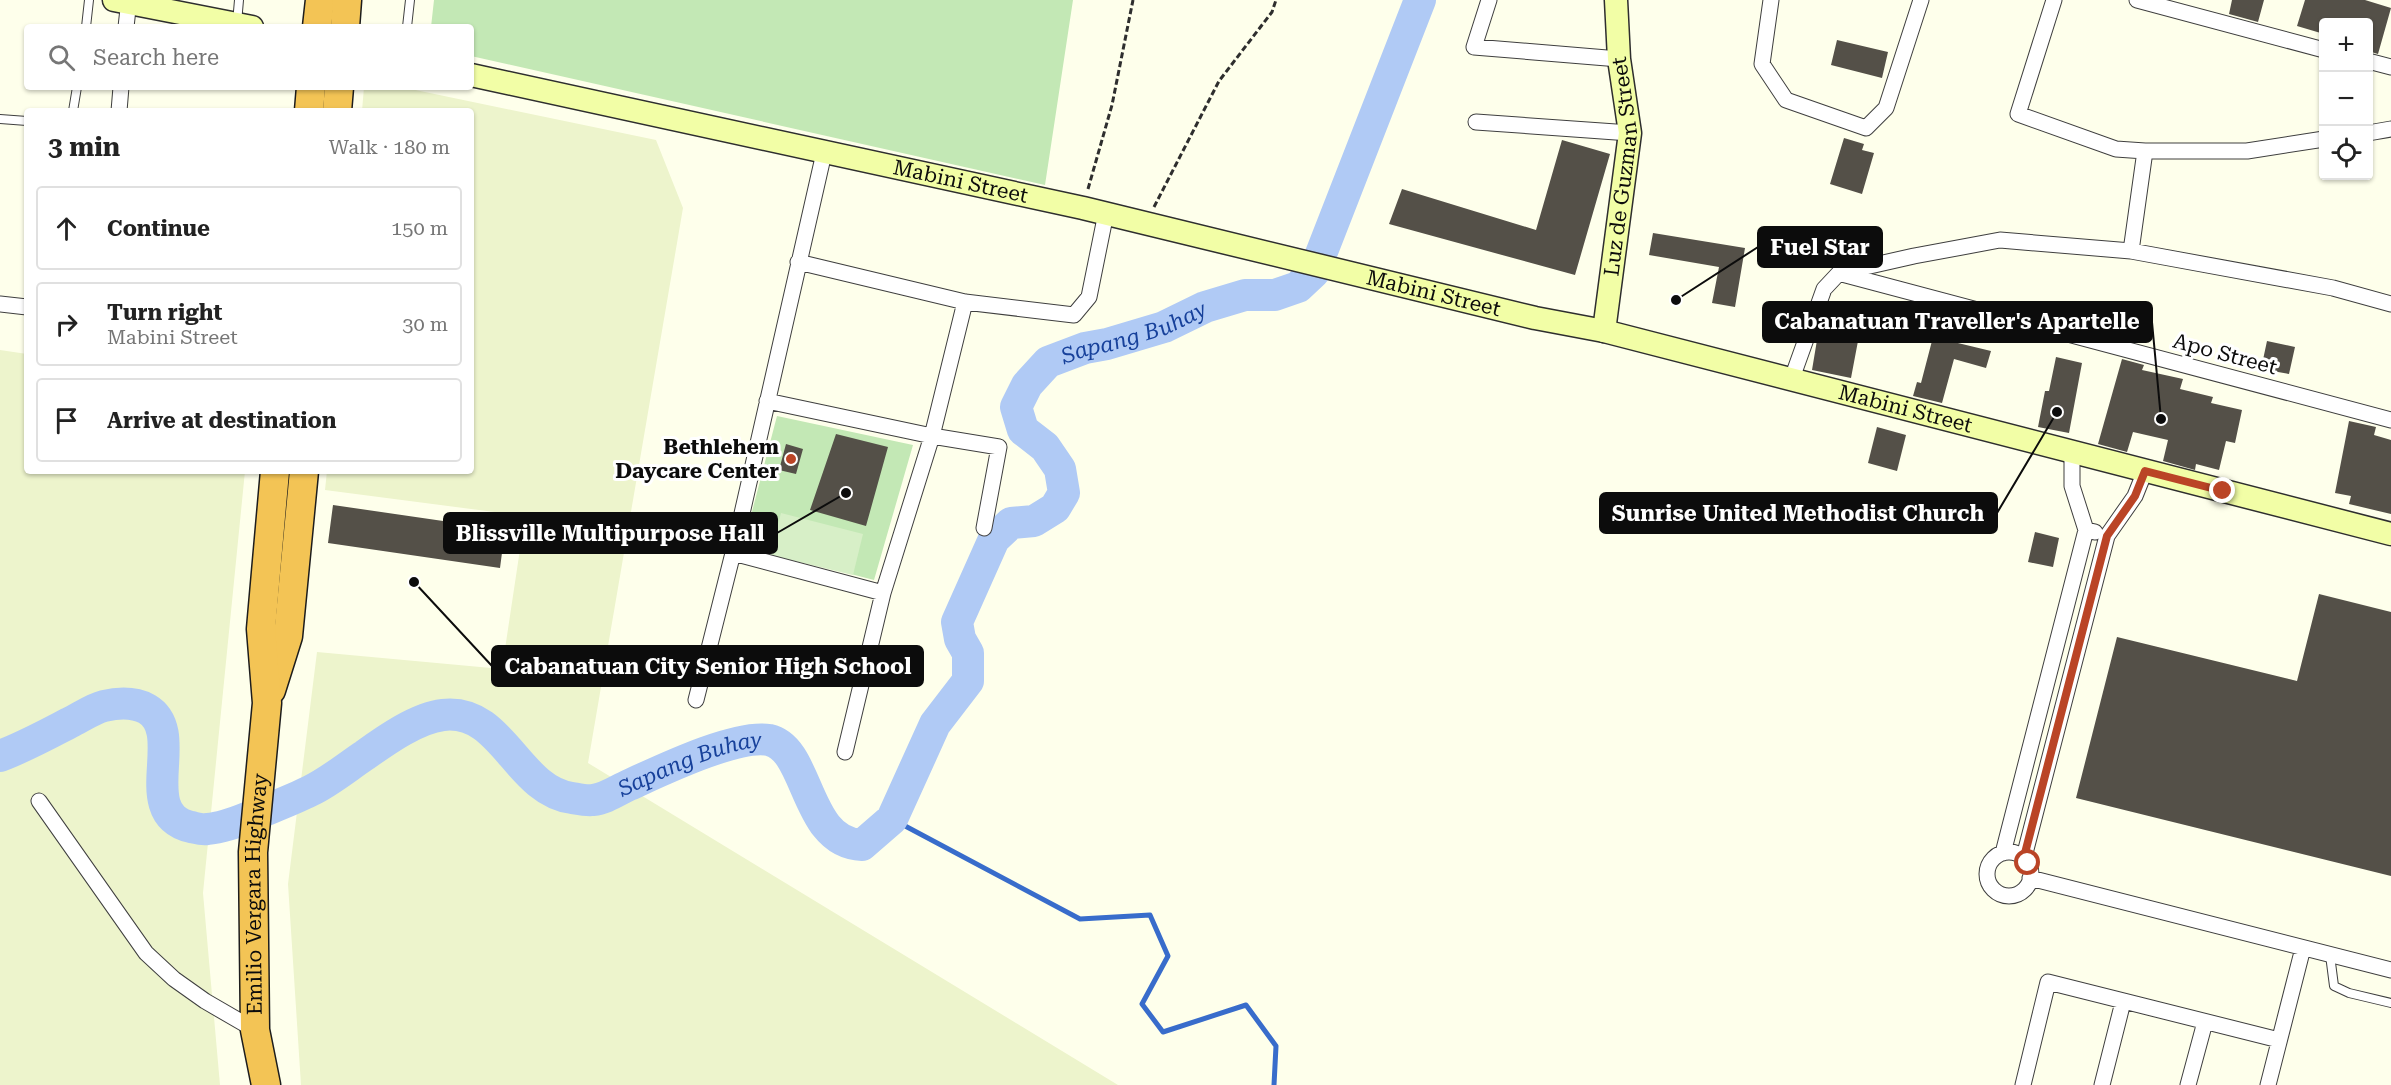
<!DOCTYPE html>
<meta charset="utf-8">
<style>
body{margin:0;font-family:"Roboto Serif",serif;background:#f6f6f6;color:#222}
.controls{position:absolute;right:18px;top:18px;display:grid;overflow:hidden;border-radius:6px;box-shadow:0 2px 4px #0004}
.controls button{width:54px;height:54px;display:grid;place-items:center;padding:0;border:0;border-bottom:2px solid #e0e0e0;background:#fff;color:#222;font:30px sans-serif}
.stop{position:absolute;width:18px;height:18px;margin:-14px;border:4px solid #ba4426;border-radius:50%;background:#fff}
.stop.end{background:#ba4426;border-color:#fff;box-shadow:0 2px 6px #0008}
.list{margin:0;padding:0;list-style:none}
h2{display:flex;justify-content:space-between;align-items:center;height:78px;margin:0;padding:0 24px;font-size:26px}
h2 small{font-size:20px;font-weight:400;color:#767676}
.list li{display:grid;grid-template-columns:39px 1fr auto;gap:18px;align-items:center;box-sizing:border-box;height:84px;margin:0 12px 12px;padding:0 12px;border:2px solid #e0e0e0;border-radius:6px}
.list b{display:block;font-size:22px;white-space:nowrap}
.list p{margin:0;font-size:20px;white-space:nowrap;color:#767676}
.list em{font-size:20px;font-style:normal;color:#767676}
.icon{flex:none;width:33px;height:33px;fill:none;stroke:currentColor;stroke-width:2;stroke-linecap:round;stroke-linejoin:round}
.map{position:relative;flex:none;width:2391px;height:1085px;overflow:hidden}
.search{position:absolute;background:#fff;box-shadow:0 2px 4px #0004;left:24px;top:24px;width:450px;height:66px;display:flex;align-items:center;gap:15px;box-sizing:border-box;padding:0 21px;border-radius:6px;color:#767676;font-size:22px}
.panel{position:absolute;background:#fff;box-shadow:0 2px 4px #0004;left:24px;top:108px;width:450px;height:366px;border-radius:6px}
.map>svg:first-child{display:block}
.farmland{fill:#edf4cc}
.green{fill:#c3e8b5}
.pitch{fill:#d7efc7}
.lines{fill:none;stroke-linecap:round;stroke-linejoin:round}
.stream{stroke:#386ccb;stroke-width:5}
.river{stroke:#b0caf5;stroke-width:32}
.building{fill:#545048}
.lane-casing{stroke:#3f3f3f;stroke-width:10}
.street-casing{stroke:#3f3f3f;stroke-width:17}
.secondary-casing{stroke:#2e2e2e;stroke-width:25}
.highway-casing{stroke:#1d1d1d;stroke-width:31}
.path{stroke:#2e2e2e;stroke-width:3;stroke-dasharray:6 3;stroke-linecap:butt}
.lane{stroke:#fff;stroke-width:8}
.street{stroke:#fff;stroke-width:15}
.secondary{stroke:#f2fea6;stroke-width:22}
.highway{stroke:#f3c455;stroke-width:28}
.route{stroke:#ba4426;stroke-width:8}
.poi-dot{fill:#ba4426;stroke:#fff;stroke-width:2}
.labels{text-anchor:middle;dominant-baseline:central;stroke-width:6;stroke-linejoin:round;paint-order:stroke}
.street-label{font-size:21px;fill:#0c0c0c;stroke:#fff}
.poi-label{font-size:21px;font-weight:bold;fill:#0c0c0c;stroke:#fff;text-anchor:end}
.water-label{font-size:22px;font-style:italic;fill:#17419b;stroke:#fff}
.leader{fill:none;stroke:#0c0c0c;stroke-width:2}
.callout-dot{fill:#0c0c0c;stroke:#fff;stroke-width:2}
.callout{fill:#0c0c0c;stroke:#0c0c0c;stroke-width:2}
.callout-label{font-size:22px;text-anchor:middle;font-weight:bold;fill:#fff}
</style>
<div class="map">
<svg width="2391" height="1085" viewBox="0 0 2391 1085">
<rect width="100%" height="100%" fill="#feffeb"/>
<path class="farmland" d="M364,87H401L656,140L683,208L588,763L1118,1085H301L288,884L317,652L502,669L525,516L325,490L327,471H471V111H362Z
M0,350L27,354V471H245L203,893L220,1085H0Z"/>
<path class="green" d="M434,0H1073L1045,185L471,56V27H431Z
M777,416L913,445L874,580L743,546Z"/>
<path class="pitch" d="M781,513L863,534L853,575L770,555Z"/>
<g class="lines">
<path class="stream" d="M892,819L1080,919L1150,915L1168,956L1142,1004L1163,1032L1246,1005L1276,1046L1274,1085"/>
<path class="river" id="s1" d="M0,756C24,747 46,735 69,723C80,718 92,709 104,706C117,703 134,702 147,709C188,733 133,813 191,827C196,828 202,830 207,829C224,828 239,821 254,815C273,807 292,800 310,791C329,782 347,767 365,755C386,740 417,718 443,715C503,708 516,790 572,798C578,799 587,801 593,800C605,799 618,790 629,785C660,771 736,734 769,740C810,749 804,843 862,845L892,819L935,724L968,681V653L960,639L957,622L994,539L1011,523L1034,521L1055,508L1064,493L1060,469L1045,447L1023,430L1016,407L1027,385L1048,362L1085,348L1107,344L1164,327L1205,307L1245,295H1275L1298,287L1314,272L1420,0"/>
</g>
<path class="building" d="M2232,0H2264L2258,22L2229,14Z
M2305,0H2365L2391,8L2378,54L2368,51V22H2324V34L2297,26Z
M1837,40L1888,52L1882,78L1831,65Z
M1844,138L1864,144L1862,150L1874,153L1862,194L1830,184Z
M1562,140L1610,154L1575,275L1389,224L1402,189L1536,230Z
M1653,233L1745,248L1735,307L1712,303L1719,267L1649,255Z
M1818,334L1858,341L1851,378L1812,370Z
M1933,337L1991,351L1986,368L1954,359L1942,403L1913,396L1917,382L1921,383Z
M2267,341L2295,347L2289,374L2261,369Z
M2056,357L2082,363L2069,433L2038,427L2045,391H2049Z
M2122,359L2144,365L2142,370L2183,379L2180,389L2213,397L2211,403L2242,410L2235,443L2226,441L2219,470L2196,464L2195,470L2163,461L2168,440L2133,432L2127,452L2098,444Z
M2349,421L2376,427L2374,435L2391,440V514L2349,504L2351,496L2335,493Z
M1877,427L1906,435L1897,471L1868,463Z
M836,434L888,447L866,526L810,510Z
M786,444L803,449L796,474L779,470Z
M333,505L505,530L500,568L328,543Z
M2035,532L2059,538L2053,567L2028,562Z
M2319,594L2391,612V876L2076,798L2117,637L2297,681Z"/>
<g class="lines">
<defs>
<path id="lane" d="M237,23L239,0
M86,27L89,0
M407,27L410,0
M73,111L77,87
M0,119L27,121
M2330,955L2334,986L2349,993L2391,1003"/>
<path id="street" d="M1489,0L1474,47L1619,59
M1771,0L1762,64L1786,100L1866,128L1886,108L1921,0
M2054,0L2018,114L2116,149L2145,151H2247L2324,139
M2137,0L2324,50
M126,27L129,0
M2368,61L2391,67
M119,111L121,87
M1476,122L1630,133
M2368,133L2391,129
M2131,251L2145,151
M798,262L965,302L1074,315L1089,297L1106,213
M1842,274L2391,420
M0,304L27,307
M1791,381L1824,289L1839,273L1914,256L2000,240L2131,251L2333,288L2391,304
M767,401L932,436L999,447L984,528
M2072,453V486L2086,530L2095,532
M733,553L883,593
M696,700L733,553L824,153
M845,752L883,593L932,436L965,302
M39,801L146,953L174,979L205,1001L255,1030
M1987 874a22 22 0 1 1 44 0a22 22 0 1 1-44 0Z
M2003,853L2086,530
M2024,857L2107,536L2135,496L2145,471
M2030,878L2391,970
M2023,1085L2048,982L2279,1040
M2102,1085L2123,1002
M2188,1085L2205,1022
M2268,1085L2303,948"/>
<g id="secondary">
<path d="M114,0L252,27"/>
<path id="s2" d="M471,75L1083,208L1535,318L1604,331L2391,534"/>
<path id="s3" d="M1604,331L1630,133L1619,59L1616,0"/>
</g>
<g id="highway">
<path d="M317,27L320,0"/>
<path d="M345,27L347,0"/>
<path d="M309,111L311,87"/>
<path d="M337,111L339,87"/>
<path d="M271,690L288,636L304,471"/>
<path id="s4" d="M266,1085L255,1030L253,852L267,703L261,629L275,471"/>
</g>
</defs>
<use href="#lane" class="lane-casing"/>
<use href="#street" class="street-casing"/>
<use href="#secondary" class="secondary-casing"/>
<use href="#highway" class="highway-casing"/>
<path class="path" d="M1088,189L1112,105L1133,0
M1154,207L1219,81L1272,12L1276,0"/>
<use href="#lane" class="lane"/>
<use href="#street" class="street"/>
<use href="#secondary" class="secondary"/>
<use href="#highway" class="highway"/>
</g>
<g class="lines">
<path class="route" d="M2028,863L2024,857L2107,536L2135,496L2145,471L2223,491"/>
</g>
<circle class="poi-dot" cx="791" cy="459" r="6"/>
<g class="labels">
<g class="street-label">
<text stroke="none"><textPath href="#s3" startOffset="166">Luz de Guzman Street</textPath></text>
<text stroke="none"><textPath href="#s2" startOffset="501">Mabini Street</textPath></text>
<text stroke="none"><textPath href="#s2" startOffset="987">Mabini Street</textPath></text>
<text transform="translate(2225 354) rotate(15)">Apo Street</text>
<text stroke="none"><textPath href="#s2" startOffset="1473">Mabini Street</textPath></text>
<text stroke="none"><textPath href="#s4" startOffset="192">Emilio Vergara Highway</textPath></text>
</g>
<g class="poi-label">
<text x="779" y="447">Bethlehem<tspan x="779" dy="24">Daycare Center</tspan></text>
</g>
<g class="water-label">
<text stroke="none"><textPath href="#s1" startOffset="1782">Sapang Buhay</textPath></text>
<text stroke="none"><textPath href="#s1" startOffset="862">Sapang Buhay</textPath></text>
</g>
</g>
<path class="leader" d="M1676 300L1758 247M2161 419L2152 322M2057 412L1997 513M846 493L777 533M414 582L492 666"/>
<g class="callout-dot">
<circle cx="1676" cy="300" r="6"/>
<circle cx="2161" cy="419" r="6"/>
<circle cx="2057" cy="412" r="6"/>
<circle cx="846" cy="493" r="6"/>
<circle cx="414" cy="582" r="6"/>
</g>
<g class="callout">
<rect x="1758" y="227" width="124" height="40" rx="6"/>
<rect x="1763" y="302" width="389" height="40" rx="6"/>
<rect x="1600" y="493" width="397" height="40" rx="6"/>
<rect x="444" y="513" width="333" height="40" rx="6"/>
<rect x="492" y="646" width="431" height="40" rx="6"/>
</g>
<g class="callout-label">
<text x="1820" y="255">Fuel Star</text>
<text x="1957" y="329">Cabanatuan Traveller's Apartelle</text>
<text x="1798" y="521">Sunrise United Methodist Church</text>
<text x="610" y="541">Blissville Multipurpose Hall</text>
<text x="708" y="674">Cabanatuan City Senior High School</text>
</g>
</svg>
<div class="controls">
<button>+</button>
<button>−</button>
<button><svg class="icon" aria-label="locate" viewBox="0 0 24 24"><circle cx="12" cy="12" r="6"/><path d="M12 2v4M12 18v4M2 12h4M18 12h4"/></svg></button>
</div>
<div class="stop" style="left:2028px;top:863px"></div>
<div class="stop end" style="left:2223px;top:491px"></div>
<div class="search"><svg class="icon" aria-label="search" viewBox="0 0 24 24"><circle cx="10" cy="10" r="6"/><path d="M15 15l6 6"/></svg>Search here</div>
<section class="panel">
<h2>3 min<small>Walk · 180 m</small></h2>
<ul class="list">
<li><svg class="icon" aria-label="ahead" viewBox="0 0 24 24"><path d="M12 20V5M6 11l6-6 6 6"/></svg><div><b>Continue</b></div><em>150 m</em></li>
<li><svg class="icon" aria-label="right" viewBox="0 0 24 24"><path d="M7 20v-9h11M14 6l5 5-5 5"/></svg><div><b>Turn right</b><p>Mabini Street</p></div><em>30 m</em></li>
<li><svg class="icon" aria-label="arrive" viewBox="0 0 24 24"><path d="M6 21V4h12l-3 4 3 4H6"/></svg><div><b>Arrive at destination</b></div></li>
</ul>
</section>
</div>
